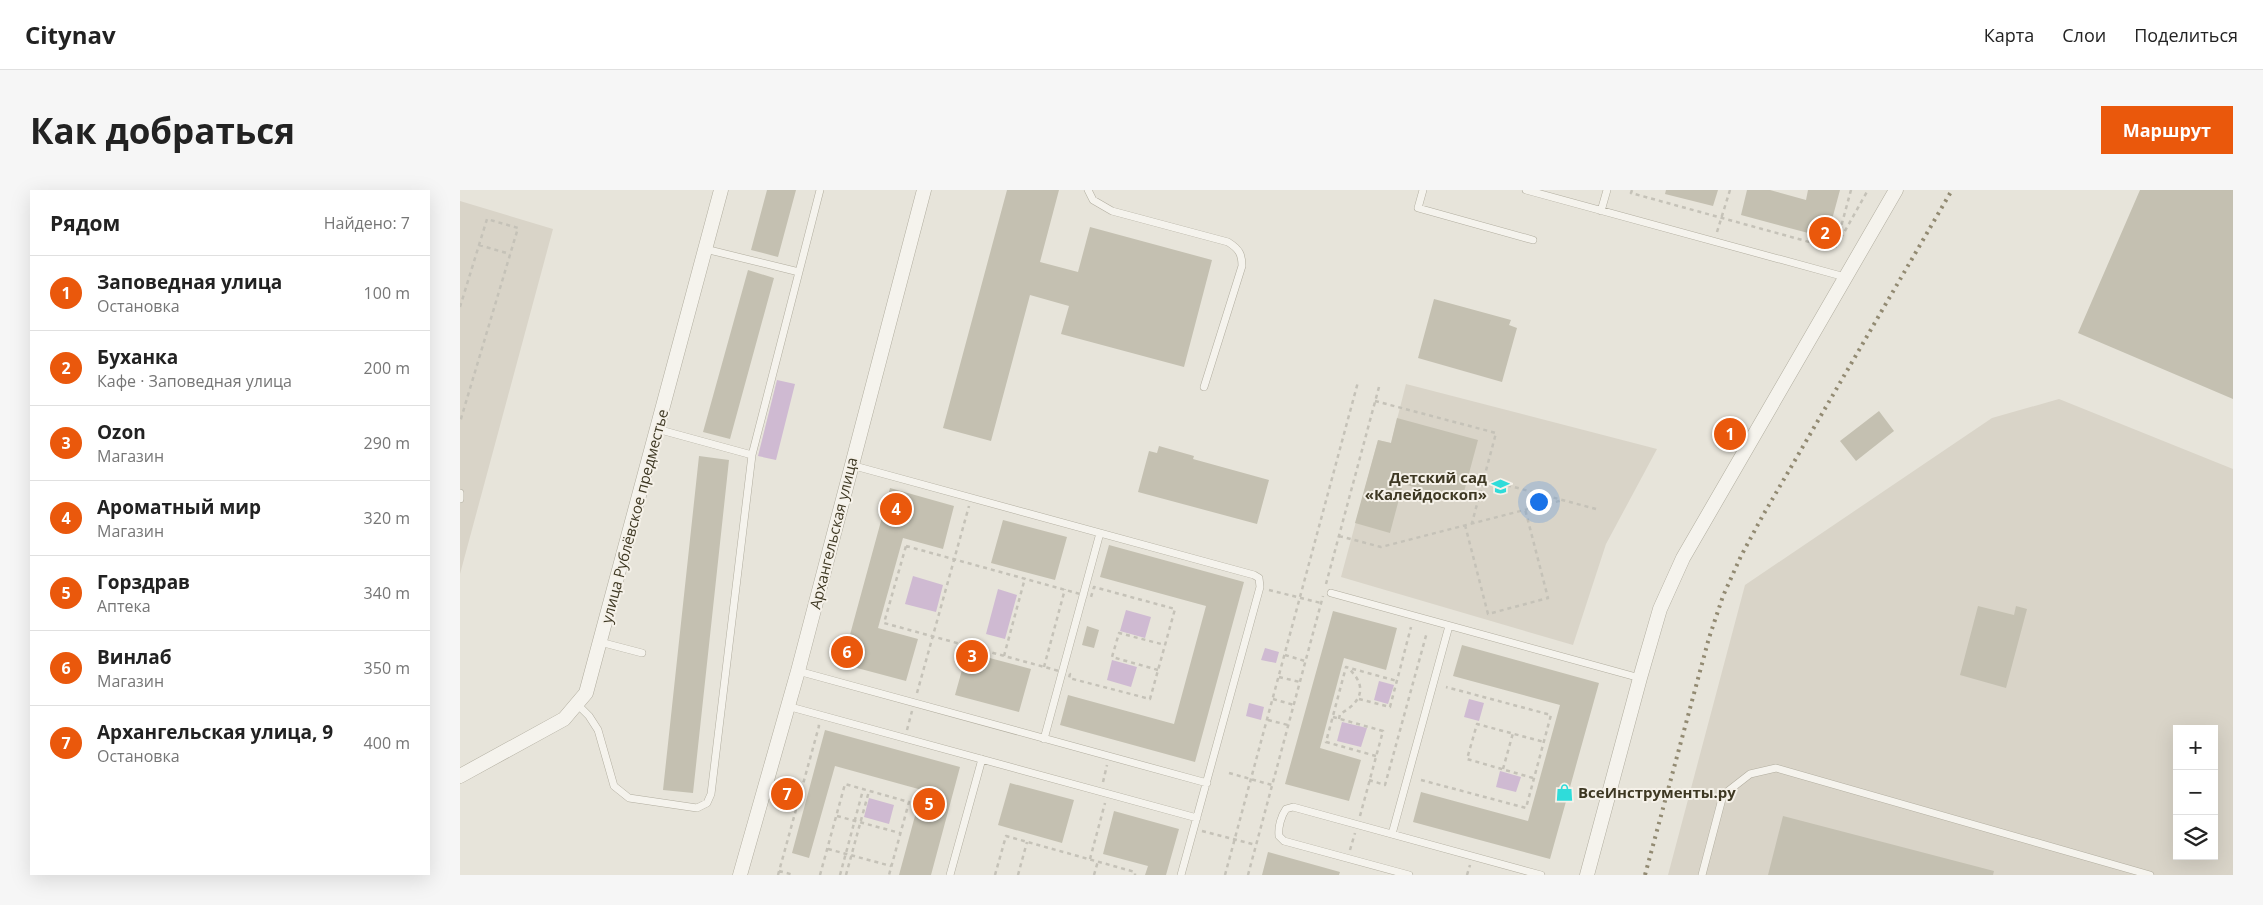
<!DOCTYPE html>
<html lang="ru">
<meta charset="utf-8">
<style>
body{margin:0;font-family:"Open Sans",sans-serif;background:#f6f6f6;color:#222}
.controls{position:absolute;right:15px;bottom:15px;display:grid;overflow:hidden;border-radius:0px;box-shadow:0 5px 20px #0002}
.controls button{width:45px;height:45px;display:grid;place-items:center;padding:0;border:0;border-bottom:1px solid #e0e0e0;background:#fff;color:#222;font:25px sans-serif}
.you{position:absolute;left:1078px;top:311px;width:18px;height:18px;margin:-12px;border:4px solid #fff;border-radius:50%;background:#1a73e8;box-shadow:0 0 0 8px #1a73e833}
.badge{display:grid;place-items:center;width:32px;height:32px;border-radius:50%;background:#ea580c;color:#fff;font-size:16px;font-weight:700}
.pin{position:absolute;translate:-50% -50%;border:2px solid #fff;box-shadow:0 1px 5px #0006}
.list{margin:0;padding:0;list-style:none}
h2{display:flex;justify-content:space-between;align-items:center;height:65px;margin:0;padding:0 20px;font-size:21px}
h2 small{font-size:16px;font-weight:400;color:#767676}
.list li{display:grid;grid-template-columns:32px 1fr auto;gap:15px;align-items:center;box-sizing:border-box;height:75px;padding:0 20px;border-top:1px solid #e0e0e0}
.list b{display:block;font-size:19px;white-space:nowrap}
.list p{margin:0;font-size:16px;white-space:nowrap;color:#767676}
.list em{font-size:16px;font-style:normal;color:#767676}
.icon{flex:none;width:28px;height:28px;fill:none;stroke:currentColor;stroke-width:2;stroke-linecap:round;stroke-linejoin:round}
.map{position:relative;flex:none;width:1773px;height:685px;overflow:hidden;border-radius:0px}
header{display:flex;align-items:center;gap:30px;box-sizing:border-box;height:70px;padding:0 25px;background:#fff;border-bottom:1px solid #e0e0e0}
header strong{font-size:24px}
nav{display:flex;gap:28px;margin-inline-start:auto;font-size:18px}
.intro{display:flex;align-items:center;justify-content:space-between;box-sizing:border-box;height:120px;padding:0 30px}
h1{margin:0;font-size:35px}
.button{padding:12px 22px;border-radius:0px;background:#ea580c;color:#fff;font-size:18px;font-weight:700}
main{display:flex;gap:30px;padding:0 30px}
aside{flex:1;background:#fff;border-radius:0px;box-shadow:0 5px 20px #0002}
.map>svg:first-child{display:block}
.built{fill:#d9d4c8;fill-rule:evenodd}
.green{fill:#cfbad2}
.building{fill:#c4c0b1}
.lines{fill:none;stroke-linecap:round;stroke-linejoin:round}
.lane-casing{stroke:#b1ad9f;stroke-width:8}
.street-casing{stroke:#b1ad9f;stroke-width:15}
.path{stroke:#c5c2b8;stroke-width:2.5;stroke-dasharray:4 4;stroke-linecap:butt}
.lane{stroke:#f5f3ed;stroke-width:7}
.street{stroke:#f5f3ed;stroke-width:14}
.rail{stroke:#928a72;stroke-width:4;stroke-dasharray:2.5 5;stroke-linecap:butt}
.labels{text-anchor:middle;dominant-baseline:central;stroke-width:4;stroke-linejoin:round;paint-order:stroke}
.poi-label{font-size:15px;font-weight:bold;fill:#3e3823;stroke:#f5f1e9;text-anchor:end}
.street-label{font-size:15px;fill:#3e3823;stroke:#f5f1e9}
</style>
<header>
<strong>Citynav</strong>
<nav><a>Карта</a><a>Слои</a><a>Поделиться</a></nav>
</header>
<div class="intro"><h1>Как добраться</h1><a class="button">Маршрут</a></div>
<main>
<aside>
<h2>Рядом<small>Найдено: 7</small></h2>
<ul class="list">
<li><span class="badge">1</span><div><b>Заповедная улица</b><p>Остановка</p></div><em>100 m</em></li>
<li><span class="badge">2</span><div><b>Буханка</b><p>Кафе · Заповедная улица</p></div><em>200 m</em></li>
<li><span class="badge">3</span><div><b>Ozon</b><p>Магазин</p></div><em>290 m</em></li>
<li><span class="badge">4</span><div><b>Ароматный мир</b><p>Магазин</p></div><em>320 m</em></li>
<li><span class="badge">5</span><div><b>Горздрав</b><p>Аптека</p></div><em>340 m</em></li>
<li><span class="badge">6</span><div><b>Винлаб</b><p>Магазин</p></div><em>350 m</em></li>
<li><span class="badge">7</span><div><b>Архангельская улица, 9</b><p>Остановка</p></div><em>400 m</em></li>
</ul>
</aside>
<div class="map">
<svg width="1773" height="685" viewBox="0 0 1773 685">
<rect width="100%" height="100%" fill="#e7e4da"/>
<path class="built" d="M0,11L93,39L0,384Z
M946,194L1197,259L1146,354L1113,455L881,387L918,250L931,253Z
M1599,209L1773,279V685H1208L1285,395L1532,228ZM1717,539H1754V666H1717Z"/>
<path class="green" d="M317,190L335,194L316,270L298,266Z
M453,386L483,395L476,422L445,414Z
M538,399L557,405L545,449L526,444Z
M666,420L691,427L685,448L660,441Z
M805,458L819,462L816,473L801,470Z
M652,470L677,477L671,497L647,490Z
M919,491L934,495L928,514L914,510Z
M1009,509L1024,513L1019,531L1004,527Z
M789,513L804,517L801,530L786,526Z
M882,532L907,538L901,557L877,551Z
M1040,581L1061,587L1056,602L1036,597Z
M409,608L434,615L429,634L404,627Z"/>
<path class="building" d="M307,0H336L318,67L291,60Z
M547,0H599L580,72L618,82L630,37L752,70L724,177L601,144L609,116L570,105L531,251L483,238Z
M1206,0H1258L1253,16L1205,4Z
M1287,0H1310L1346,10L1348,0H1380L1367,48L1281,25Z
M1680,0H1773V209L1618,143Z
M288,80L314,88L270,249L243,242Z
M974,109L1051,130L1049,135L1057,138L1042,192L958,168Z
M1419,221L1434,241L1396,271L1380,251Z
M937,228L1018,250L1004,302L998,300L995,308L943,294L930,343L895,333L918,250L931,253Z
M699,256L734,266L733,269L809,290L797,334L678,302L689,261L697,263Z
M239,266L269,270L233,603L203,600Z
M430,298L494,316L483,359L443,348L418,438L458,449L446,491L382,474Z
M543,330L607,347L595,390L531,373Z
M649,355L784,392L735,572L600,535L608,505L714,534L746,416L640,387Z
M1518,416L1554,425L1556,416L1567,419L1546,498L1500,485Z
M873,421L937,438L926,480L884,468L860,558L901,570L889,611L825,594Z
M627,436L639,440L634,458L622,455Z
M1002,455L1139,493L1090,669L953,632L961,602L1068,631L1100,515L993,486Z
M507,462L571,479L559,522L495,505Z
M365,540L500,577L471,685H439L462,600L375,576L349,668L332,663Z
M550,593L614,610L602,653L538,635Z
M654,621L719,639L706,685H685L688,676L643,664Z
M1323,626L1534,681L1533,685H1308Z
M808,662L880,682L879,685H802Z"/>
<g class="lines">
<defs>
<path id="lane" d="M628,0L633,10L652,21L768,52C779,59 782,64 782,76L744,197
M963,0L958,18L1073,50
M1066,0L1385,87
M1141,21L1147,0
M245,59L339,82L292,265
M339,82L360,0
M391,275L794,385L799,388L800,397L721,685
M0,303V309
M871,403L1180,488
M140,452L182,463
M338,481L747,593
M118,515L129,526L138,540L154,596L169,608L237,618L247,613L251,604L292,265L197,239
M327,516L737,628
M584,549L640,343
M932,644L989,436
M490,685L522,569
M949,685L824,651L819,646C818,637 821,626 826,619L833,617L1081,685
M1242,685L1263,605L1290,584L1316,578L1690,685"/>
<path id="street" d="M0,586L104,529L126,503L261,0
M280,685L338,481L464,0
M1127,685L1180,488L1200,419L1223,368L1436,0"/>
</defs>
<use href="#lane" class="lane-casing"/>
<use href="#street" class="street-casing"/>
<path class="path" d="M1172,0L1171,3L1375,59L1391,0
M1257,42L1270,0
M19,55L50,64
M1377,55L1408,0
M0,117L27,29L58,38L0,232
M915,211L1036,243L1012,333
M1024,289L1136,319
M1005,335L1028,424L1088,408L1065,319
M879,346L921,357L1103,310
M446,356L631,407L634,397L715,419L690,509L609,488L610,484L424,433Z
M866,394L919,197
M809,400L861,413
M825,465L845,471
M544,466L565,388
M584,477L605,399
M698,480L652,467L659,443L705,455
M819,487L840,492
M457,503L509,316
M813,509L834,515
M899,509L930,517L951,437
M873,527L923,541L900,626
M879,529L880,524C902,512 908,496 888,478
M808,530L828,535
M447,540L452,521
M916,566L866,552L886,477L937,491
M1043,579L1053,543
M769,583L812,595
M1073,588L1007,569L1017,534L1084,552
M909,590L925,595L967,442
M961,590L1066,618L1091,525L986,497
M643,592L647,575
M377,626L440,643
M742,641L796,655
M368,659L431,676
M890,660L895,643
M630,669L645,613
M319,681L334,685
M318,685L359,536H357
M360,685L385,594L449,612L429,685
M380,685L403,600
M386,685L409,601
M535,685L546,646L675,682V685
M558,685L567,652
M634,685L638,671
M765,685L898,192
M788,685L863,406
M1007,685L1010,675"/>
<use href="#lane" class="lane"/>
<use href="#street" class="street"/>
<path class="rail" d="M1185,685L1249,448L1263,406L1281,366L1302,327L1492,0"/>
</g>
<defs>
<symbol id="school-bare" viewBox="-9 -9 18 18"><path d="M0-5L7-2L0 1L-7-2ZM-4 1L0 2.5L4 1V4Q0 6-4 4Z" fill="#2fdcda" stroke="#f5f1e9" stroke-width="2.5" paint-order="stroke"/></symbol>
<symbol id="shop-bare" viewBox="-9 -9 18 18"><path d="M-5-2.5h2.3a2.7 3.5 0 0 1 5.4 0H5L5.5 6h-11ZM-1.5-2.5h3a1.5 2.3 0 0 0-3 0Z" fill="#2fdcda" stroke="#f5f1e9" stroke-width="2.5" paint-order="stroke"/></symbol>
</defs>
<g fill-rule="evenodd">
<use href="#school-bare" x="1028" y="284" width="25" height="25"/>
<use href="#shop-bare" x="1092" y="590" width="25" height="25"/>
</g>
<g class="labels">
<g class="poi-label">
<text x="1027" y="287">Детский сад<tspan x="1027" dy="17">«Калейдоскоп»</tspan></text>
<text x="1118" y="602" text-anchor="start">ВсеИнструменты.ру</text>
</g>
<g class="street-label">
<text transform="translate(174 326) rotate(-75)">улица Рублёвское предместье</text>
<text transform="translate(373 343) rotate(-76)">Архангельская улица</text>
</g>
</g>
</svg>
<div class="controls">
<button>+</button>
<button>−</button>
<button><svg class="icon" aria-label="layers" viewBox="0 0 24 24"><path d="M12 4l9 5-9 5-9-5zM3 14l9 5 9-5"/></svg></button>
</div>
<div class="you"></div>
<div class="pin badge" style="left:1270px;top:244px">1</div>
<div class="pin badge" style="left:1365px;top:43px">2</div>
<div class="pin badge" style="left:512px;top:466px">3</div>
<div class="pin badge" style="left:436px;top:319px">4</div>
<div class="pin badge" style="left:469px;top:614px">5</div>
<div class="pin badge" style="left:387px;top:462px">6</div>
<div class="pin badge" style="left:327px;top:604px">7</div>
</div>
</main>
